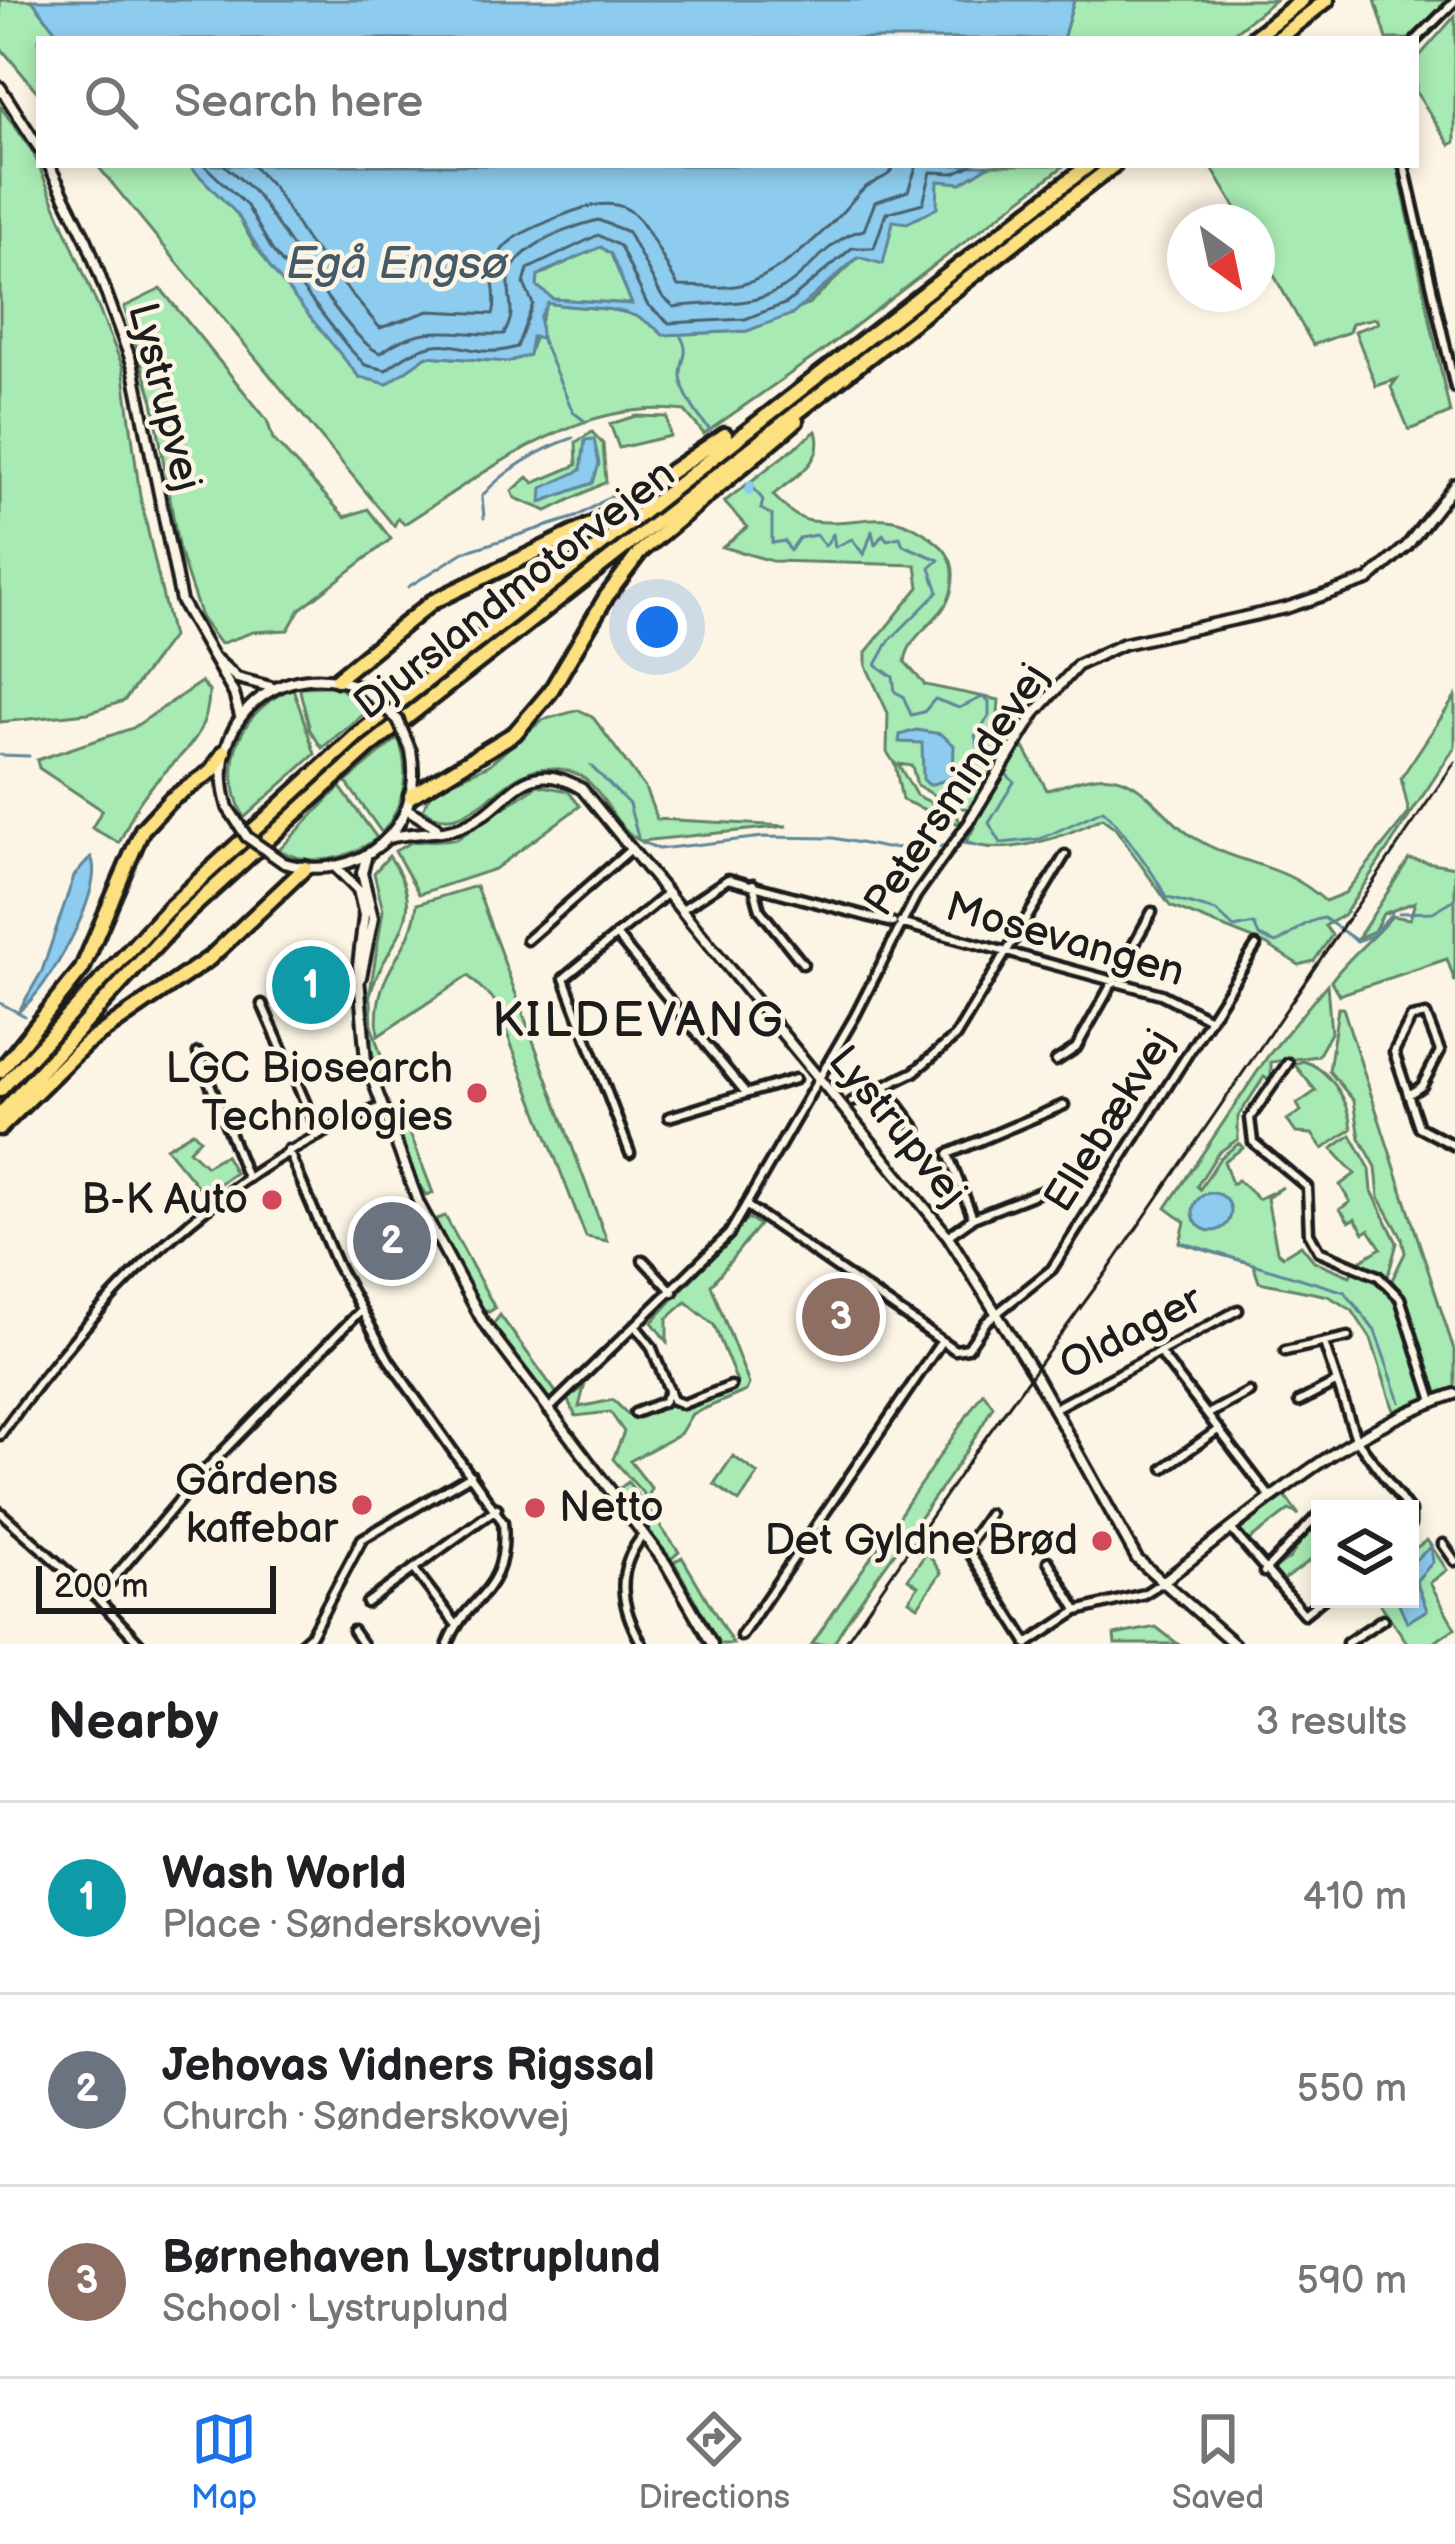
<!DOCTYPE html>
<meta charset="utf-8">
<style>
body{margin:0;font-family:"Balsamiq Sans",sans-serif;background:#f6f6f6;color:#202124}
.controls{position:absolute;right:36px;bottom:36px;display:grid;overflow:hidden;border-radius:0px;box-shadow:0 6px 18px #0003}
.controls button{width:108px;height:108px;display:grid;place-items:center;padding:0;border:0;border-bottom:3px solid #e0e0e0;background:#fff;color:#202124;font:60px sans-serif}
.compass{position:absolute;left:1167px;top:204px;width:108px;height:108px;border-radius:50%;background:#fff;box-shadow:0 6px 18px #0003;rotate:147deg}
.scale{position:absolute;left:36px;bottom:30px;width:240px;box-sizing:border-box;padding-left:12px;border:6px solid #1c1c1c;border-top:0;font-size:33px;line-height:42px;white-space:nowrap;color:#1c1c1c;-webkit-text-stroke:9px #fcf5e5;paint-order:stroke}
.you{position:absolute;left:657px;top:627px;width:42px;height:42px;margin:-30px;border:9px solid #fff;border-radius:50%;background:#1a73e8;box-shadow:0 0 0 18px #1a73e833}
.badge{display:grid;place-items:center;width:78px;height:78px;border-radius:50%;background:#1a73e8;color:#fff;font-size:39px;font-weight:700}
.pin{position:absolute;translate:-50% -50%;border:6px solid #fff;box-shadow:0 3px 12px #0006}
.list{margin:0;padding:0;list-style:none}
h2{display:flex;justify-content:space-between;align-items:center;height:156px;margin:0;padding:0 48px;font-size:51px}
h2 small{font-size:39px;font-weight:400;color:#757577}
.list li{display:grid;grid-template-columns:78px 1fr auto;gap:36px;align-items:center;box-sizing:border-box;height:192px;padding:0 48px;border-top:3px solid #e0e0e0}
.list b{display:block;font-size:45px;white-space:nowrap}
.list p{margin:0;font-size:39px;white-space:nowrap;color:#757577}
.list em{font-size:39px;font-style:normal;color:#757577}
.icon{flex:none;width:66px;height:66px;fill:none;stroke:currentColor;stroke-width:2;stroke-linecap:round;stroke-linejoin:round}
.map{position:relative;flex:none;width:1455px;height:1644px;overflow:hidden}
.search{position:absolute;background:#fff;box-shadow:0 6px 18px #0003;left:36px;right:36px;top:36px;height:132px;display:flex;align-items:center;gap:30px;box-sizing:border-box;padding:0 42px;border-radius:0px;color:#757577;font-size:45px}
.sheet{height:732px;background:#fff}
nav{display:flex;justify-content:space-around;align-items:center;box-sizing:border-box;height:168px;border-top:3px solid #e0e0e0;background:#fff;font-size:33px;color:#757577}
nav a{display:grid;justify-items:center;gap:6px}
nav .on{color:#1a73e8}
.map>svg:first-child{display:block}
.green{fill:#a8eab3;stroke:#628368;stroke-width:3}
.water{fill:#8dccee;stroke:#60869a;stroke-width:3;fill-rule:evenodd}
.lines{fill:none;stroke-linecap:round;stroke-linejoin:round}
.shore{stroke:#496270;stroke-width:3}
.stream{stroke:#60869a;stroke-width:3}
.canal{stroke:#8dccee;stroke-width:9}
.minor-casing{stroke:#1c1c1c;stroke-width:15}
.tertiary-casing{stroke:#1c1c1c;stroke-width:16}
.motorway-casing{stroke:#1c1c1c;stroke-width:21}
.minor{stroke:#fcf5e5;stroke-width:6}
.tertiary{stroke:#fcf5e5;stroke-width:8}
.motorway{stroke:#fde080;stroke-width:12}
.tram{stroke:#1c1c1c;stroke-width:3}
.tertiary-bridge-casing{stroke:#1c1c1c;stroke-width:16;stroke-linecap:butt}
.tertiary-bridge{stroke:#fcf5e5;stroke-width:8}
.poi-dot{fill:#d1495b;stroke:#fcf5e5;stroke-width:4.5}
.labels{text-anchor:middle;dominant-baseline:central;stroke-width:9;stroke-linejoin:round;paint-order:stroke}
.street-label{font-size:42px;fill:#1c1c1c;stroke:#fcf5e5}
.poi-label{font-size:42px;fill:#1c1c1c;stroke:#fcf5e5;text-anchor:end}
.water-label{font-size:45px;font-style:italic;fill:#445a66;stroke:#fcf5e5}
.quarter-label{font-size:48px;letter-spacing:3px;fill:#1c1c1c;stroke:#fcf5e5}
</style>
<div class="map">
<svg width="1455" height="1644" viewBox="0 0 1455 1644">
<rect width="100%" height="100%" fill="#fcf5e5"/>
<filter id="ink" filterUnits="userSpaceOnUse"><feTurbulence type="fractalNoise" baseFrequency=".00833" numOctaves="2"/><feDisplacementMap in="SourceGraphic" scale="24" xChannelSelector="R" yChannelSelector="G"/><feConvolveMatrix kernelMatrix="1 2 1 2 8 2 1 2 1" color-interpolation-filters="sRGB"/></filter>
<g filter="url(#ink)">
<path class="green" d="M0,0H32L62,39H39V94L0,47Z
M1074,0H1275L1226,39H1063Z
M1375,0H1453L1411,39H1387Z
M1455,16V142L1450,145L1416,92V60Z
M0,106L33,152L123,367L140,496L172,637L124,701L88,713L0,722Z
M97,165H189L237,214L254,245L359,377L387,384L427,356L490,361L528,355L547,303C591,312 628,300 663,335L747,331L809,304L859,257L886,251L893,221L939,180L961,183L990,165H1065L824,350L704,434L685,411C579,397 490,470 404,524L398,518L394,526Z
M1210,165H1397L1450,413L1409,430L1391,387L1397,379L1376,386L1355,331L1378,323L1376,318L1352,323L1349,332L1313,345L1257,245V222H1244Z
M601,246L611,254L632,304L553,299L537,286L538,276Z
M161,289L267,420L273,439L345,517L368,509L391,539L300,609L288,630L253,632L220,644L202,620L179,551L153,401L124,307Z
M636,416L667,417L670,436L619,448L610,424Z
M816,431C826,462 794,477 773,495C785,507 794,518 811,521C866,528 886,501 936,542C953,555 956,571 951,592C944,621 909,631 905,662L925,685L999,700L996,748L1005,752L971,809L954,807L917,785L912,766L898,764L916,795L957,815L961,825L902,800L895,764L887,752L888,713L866,666V652L919,587L916,565L772,561L723,547L747,527L724,502Z
M592,432L603,444L606,482L547,511L515,498L512,491L528,477L534,483L577,465L576,442Z
M201,682L209,691C209,746 168,760 141,800C132,813 126,829 119,843L92,828L102,810L39,768L37,760L133,728Z
M334,686L373,706L322,748L310,730L299,687Z
M293,688L315,754L244,818C218,763 238,712 293,688Z
M1455,697V747L1344,915L1325,926L1332,935L1314,961L1299,965L1266,944L1170,906L1115,828L1102,818C1065,837 1006,858 966,842L1021,742L1047,790C1067,785 1090,774 1111,777C1144,780 1166,821 1193,837C1241,867 1282,861 1325,901L1345,893L1409,813L1401,778Z
M579,710L592,716L645,788L657,819L787,826L641,841C603,825 605,760 539,769C501,774 463,843 423,809L432,791L489,765L542,720Z
M398,738C411,772 405,805 382,833L346,782Z
M538,785L568,791L580,806L495,869L419,894L395,851L412,842L457,839Z
M340,787L377,838C348,860 313,868 279,850Z
M389,856C434,920 385,938 369,998L383,910L374,873Z
M1409,859L1455,867V982L1447,959L1339,995L1331,981C1350,955 1372,940 1392,916L1410,919L1415,902L1383,914L1374,931L1358,938Z
M476,886L607,1241L586,1237L494,1000L468,976L378,1036C371,968 411,959 417,904Z
M1327,984L1331,1033L1318,1056L1271,1062V1081L1264,1077L1238,1117V1139L1218,1153L1197,1186L1200,1189L1220,1158L1239,1143L1243,1148L1224,1161L1232,1184L1238,1180L1258,1199L1283,1187L1267,1198L1277,1251L1283,1256L1301,1245L1314,1261L1350,1276L1353,1270C1407,1285 1413,1349 1428,1396L1394,1411L1371,1339L1352,1310L1328,1296L1259,1282L1253,1264L1180,1243L1185,1222L1166,1208L1268,1056Z
M365,999L371,1000L372,1028L390,1083L382,1085L367,1035Z
M1338,1008H1343L1455,1353V1387L1437,1393L1407,1304L1392,1280L1405,1253L1402,1238L1379,1197L1376,1167L1360,1138L1354,1101L1329,1071Z
M1303,1061C1330,1069 1350,1102 1352,1129L1323,1149L1312,1134L1296,1133L1287,1120L1301,1111L1297,1104L1316,1091L1294,1064Z
M403,1115L433,1193L426,1195L409,1169L395,1119Z
M193,1132L200,1139L189,1150L206,1166L225,1155L235,1173L204,1194L166,1148Z
M1351,1135L1370,1169L1372,1191L1397,1243L1388,1276L1358,1262L1381,1248L1369,1230L1364,1233L1355,1219L1349,1222L1340,1209L1350,1202L1340,1185L1355,1174L1332,1149Z
M445,1216L495,1308L489,1312L480,1307L434,1220Z
M748,1218L759,1225L711,1285L749,1384L746,1391L692,1414L680,1434L630,1461L652,1489L647,1498L613,1459L624,1432L610,1412L576,1416L567,1399L584,1387L579,1407L613,1400L633,1419L668,1405L683,1410L735,1391L737,1382L714,1325L686,1302L667,1319V1342L652,1322Z
M500,1315L558,1395L553,1399L545,1397L492,1326Z
M983,1392L993,1406C949,1488 882,1561 833,1644H812Z
M733,1456L758,1474L739,1502L714,1484Z
M628,1482L679,1552L671,1559L617,1490Z
M1285,1496L1299,1515L1289,1510L1247,1542L1238,1531Z
M1311,1526L1320,1532V1553L1280,1583L1271,1572L1290,1558Z
M1427,1540L1447,1570L1430,1583L1455,1628L1432,1644H1408L1377,1599H1410V1552Z
M927,1552L941,1573L918,1606L909,1600L918,1586L908,1579Z
M682,1557L733,1644H719L674,1562Z
M1156,1627L1178,1644H1115L1114,1635Z"/>
<path class="water" d="M32,0H1074L1063,39H62Z
M189,165H990L961,183L938,181L937,208L907,223L893,221L883,264L858,257L793,314L747,331L663,335C628,300 591,312 548,303L540,317L541,338L532,337L529,355L508,362L427,356L387,384L359,377L271,269L237,214ZM601,247L611,254L632,304L553,299L537,286L538,276L546,271Z
M594,439L599,464L593,483L541,502L542,488L581,470L585,440Z
M916,730L941,734L954,745L953,778L929,785L923,779L922,743L899,742L900,735Z
M91,857C107,888 46,993 19,1011L42,971L74,876Z
M1193 1212a19 19 0 1 1 38 0a19 19 0 1 1-38 0Z
M1431,1547L1433,1562L1416,1581L1427,1610L1407,1622L1397,1599H1410V1564Z"/>
<g class="lines">
<path class="shore" d="M204,165L247,206L272,250L348,347L365,365L386,370C452,318 460,365 517,347L533,304L524,284L528,269L598,235L620,246L647,304L669,323L745,319L787,303L852,248H874L886,213L923,203L931,172L954,173L972,165
M224,165C236,176 249,185 259,198C280,226 352,346 381,353C422,320 456,336 504,334C517,311 508,305 509,281C511,247 571,227 598,220L628,232L661,295L674,307C710,301 748,309 783,288C811,272 830,236 864,230L875,202L908,191L917,165
M252,165L274,188L307,241L380,328L429,311L493,314C499,298 488,279 496,260C506,238 527,231 547,222C637,181 637,214 678,286C698,286 725,290 744,284C786,272 833,224 859,193C871,179 889,181 895,165"/>
<path class="stream" d="M681,337C691,354 680,360 681,376C683,396 697,415 710,430
M541,338L573,412L586,422
M749,482L763,500L761,509L772,515V543L785,541L790,551L799,538L816,535L825,546L833,534L835,547L852,539L864,555L872,531L875,545L883,534L887,540L900,537L903,545L939,560L930,568L938,592L889,641L876,665L893,677L895,692L903,696L911,715L924,712L935,699L959,708L983,697L989,702V716L975,736L981,756L994,766
M484,518L482,496C505,470 540,449 573,438
M408,587L464,552L576,517L618,492
M0,755L29,756
M590,765L629,804L638,837
M1003,771L1014,782L989,823L1001,843L1040,839L1103,810C1116,821 1162,883 1165,897L1216,911L1234,928L1254,924L1259,936L1276,943C1295,935 1302,921 1324,918L1357,941L1371,936L1392,913
M642,842L659,849L763,837L833,838L886,848L947,846
M963,843L981,846
M1399,913L1433,912L1455,899
M0,1003L25,1016
M1184,1243L1345,1292L1375,1331L1400,1402"/>
<path class="canal" d="M749,491L751,485"/>
<defs>
<path id="minor" d="M1416,40L1455,1
M1404,165L1455,388
M753,884L760,910L803,964
M681,910L728,879L893,923
M900,923L1161,994L1210,1019
M616,935L746,1093
M527,940L631,849
M262,1004L319,1134
M198,1053L246,1175
M1056,1061L1076,1048L1152,912
M1288,1063L1250,1118L1253,1142L1307,1187L1309,1233L1319,1251L1378,1276L1400,1298L1433,1401
M884,1086L917,1130
M1408,1095L1422,1086L1440,1051L1426,1015L1411,1018L1394,1052L1419,1127L1455,1146
M852,1102L914,1072L955,1037L1065,855
M669,1117L795,1079
M288,1150L336,1263L389,1360L503,1522C509,1597 468,1592 448,1644
M630,1153L564,978L668,893
M747,1206L955,1350L968,1348L986,1322L1052,1269L1256,946
M973,1218L948,1154L1064,1105
M949,1235L973,1218L1048,1189
M643,1260L673,1292
M636,1327L651,1346L673,1400L683,1404L731,1386
M1324,1343L1356,1439L1408,1509
M1285,1351L1348,1337
M1159,1352L1271,1498
M1299,1402L1337,1382
M1053,1409L1238,1310
M548,1410L729,1234L855,1016L916,896L971,819
M635,1413L663,1402L670,1391
M1210,1413L1249,1392
M0,1435C102,1293 216,1172 381,1107
M1164,1468L1219,1429
M1410,1511V1525
M0,1512L97,1598L140,1644
M989,1514L966,1547L1028,1644
M1231,1529L1304,1614L1323,1599
M1443,1544L1455,1561
M1048,1561L1077,1610
M414,1569L455,1623
M1264,1572L1320,1513
M97,1598L205,1470L360,1311
M367,1603L497,1508
M353,1631L362,1644
M741,1636L941,1342
M1347,1643L1383,1619
M301,1644L311,1635L362,1539L471,1475
M642,1644C620,1606 614,1570 644,1534
M1027,1644L1077,1611L1144,1594L1161,1583"/>
<path id="tertiary" d="M0,87L39,148
M49,165L87,241L133,366L181,601L234,694L240,716
M217,660L237,678L271,687
M228,808C201,722 282,651 364,689
M407,809L436,827
M971,818L1035,713L1078,665L1123,644L1286,608L1368,580L1407,546L1455,484
M389,838C413,831 443,835 465,825C510,807 522,752 582,789L948,1236L1036,1377L1137,1559L1234,1644
M284,863C357,885 426,829 411,751
M336,868L358,890L364,915L358,966L366,1062L419,1204L483,1322L666,1564L712,1644
M361,977L373,918L362,873L366,858
M1161,1583C1254,1513 1342,1431 1455,1394"/>
<path id="motorway" d="M1252,39L1302,0
M1277,39L1327,0
M337,679L432,602L597,522L725,435
M411,796L515,733L550,692L606,597L640,552L796,421
M0,1071L82,969L142,830L170,800L212,771L224,752
M0,1090L168,909L357,735L1089,165
M0,1115L180,919L369,747L1114,165
M0,1128L85,1044L210,958L305,868"/>
</defs>
<use href="#minor" class="minor-casing"/>
<use href="#tertiary" class="tertiary-casing"/>
<use href="#motorway" class="motorway-casing"/>
<use href="#minor" class="minor"/>
<use href="#tertiary" class="tertiary"/>
<use href="#motorway" class="motorway"/>
<path class="tram" d="M844,1644L975,1452L1111,1266L1455,762"/>
<defs>
<path id="tertiary-bridge" d="M364,689L398,720L411,751
M228,808L247,837L284,863"/>
</defs>
<use href="#tertiary-bridge" class="tertiary-bridge-casing"/>
<use href="#tertiary-bridge" class="tertiary-bridge"/>
</g>
</g>
<g class="poi-dot">
<circle cx="477" cy="1093" r="12"/>
<circle cx="272" cy="1200" r="12"/>
<circle cx="362" cy="1505" r="12"/>
<circle cx="535" cy="1508" r="12"/>
<circle cx="1102" cy="1541" r="12"/>
</g>
<g class="labels">
<g class="street-label">
<text transform="translate(164 397) rotate(76)">Lystrupvej</text>
<text transform="translate(515 590) rotate(-38)">Djurslandmotorvejen</text>
<text transform="translate(957 790) rotate(-56)">Petersmindevej</text>
<text transform="translate(1065 940) rotate(16)">Mosevangen</text>
<text transform="translate(1110 1121) rotate(-58)">Ellebækvej</text>
<text transform="translate(897 1127) rotate(51)">Lystrupvej</text>
<text transform="translate(1131 1333) rotate(-28)">Oldager</text>
</g>
<g class="poi-label">
<text x="453" y="1069">LGC Biosearch<tspan x="453" dy="48">Technologies</tspan></text>
<text x="248" y="1200">B-K Auto</text>
<text x="338" y="1481">Gårdens<tspan x="338" dy="48">kaffebar</tspan></text>
<text x="559" y="1508" text-anchor="start">Netto</text>
<text x="1078" y="1541">Det Gyldne Brød</text>
</g>
<g class="water-label">
<text x="397" y="264">Egå Engsø</text>
</g>
<g class="quarter-label">
<text x="639" y="1021">KILDEVANG</text>
</g>
</g>
</svg>
<div class="controls">
<button><svg class="icon" aria-label="layers" viewBox="0 0 24 24"><path d="M12 4l9 5-9 5-9-5zM3 14l9 5 9-5"/></svg></button>
</div>
<svg class="compass" viewBox="-18 -18 36 36"><path d="M0-13l5 13h-10z" fill="#e53935"/><path d="M0 13l5-13h-10z" fill="#757577"/></svg>
<div class="scale">200 m</div>
<div class="you"></div>
<div class="pin badge" style="left:311px;top:985px;background:#0f9aa8">1</div>
<div class="pin badge" style="left:392px;top:1241px;background:#6b7280">2</div>
<div class="pin badge" style="left:841px;top:1317px;background:#8d6e63">3</div>
<div class="search"><svg class="icon" aria-label="search" viewBox="0 0 24 24"><circle cx="10" cy="10" r="6"/><path d="M15 15l6 6"/></svg>Search here</div>
</div>
<section class="sheet">
<h2>Nearby<small>3 results</small></h2>
<ul class="list">
<li><span class="badge" style="background:#0f9aa8">1</span><div><b>Wash World</b><p>Place · Sønderskovvej</p></div><em>410 m</em></li>
<li><span class="badge" style="background:#6b7280">2</span><div><b>Jehovas Vidners Rigssal</b><p>Church · Sønderskovvej</p></div><em>550 m</em></li>
<li><span class="badge" style="background:#8d6e63">3</span><div><b>Børnehaven Lystruplund</b><p>School · Lystruplund</p></div><em>590 m</em></li>
</ul>
</section>
<nav>
<a class="on"><svg class="icon" aria-label="map" viewBox="0 0 24 24"><path d="M3 6l6-2 6 2 6-2v14l-6 2-6-2-6 2zM9 4v14M15 6v14"/></svg>Map</a>
<a><svg class="icon" aria-label="directions" viewBox="0 0 24 24"><path d="M12 3l9 9-9 9-9-9zM9 14v-3h6M13 9l2 2-2 2"/></svg>Directions</a>
<a><svg class="icon" aria-label="saved" viewBox="0 0 24 24"><path d="M7 4h10v16l-5-4-5 4z"/></svg>Saved</a>
</nav>
